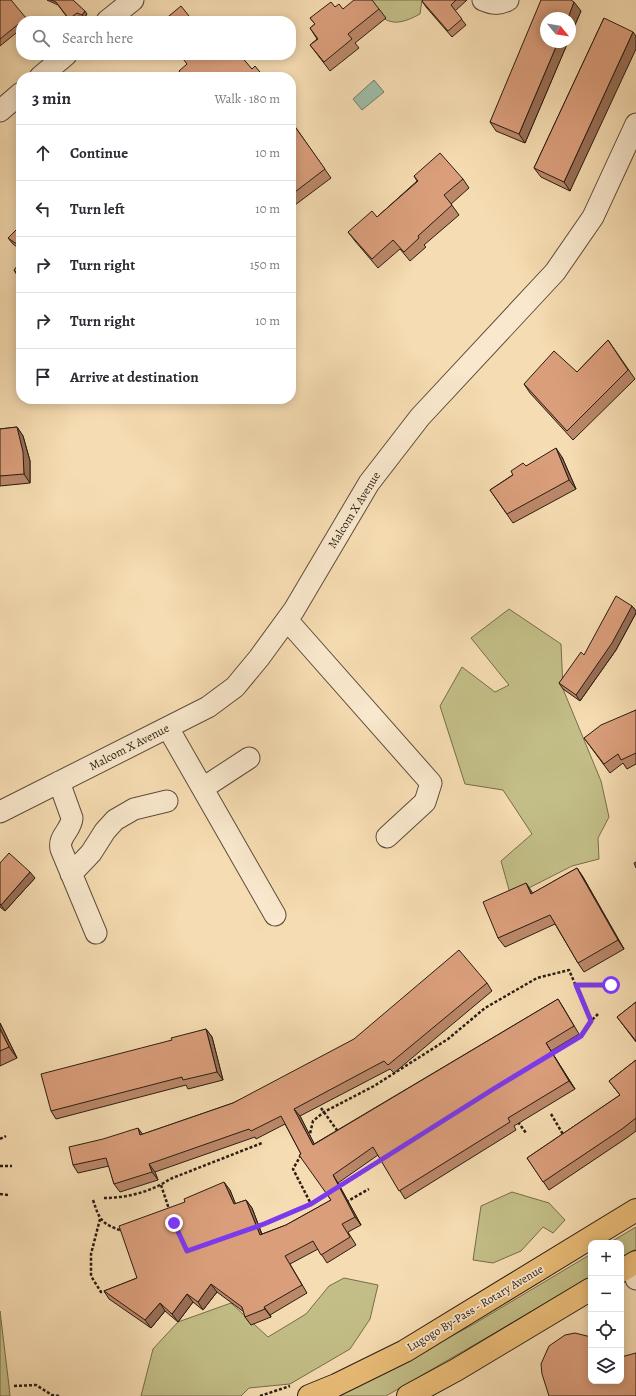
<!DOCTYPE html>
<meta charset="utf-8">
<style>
body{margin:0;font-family:Alegreya,serif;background:#f2f2f3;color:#2b2b33}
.controls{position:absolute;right:12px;bottom:12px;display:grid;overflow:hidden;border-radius:8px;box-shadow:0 2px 10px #0003}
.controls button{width:36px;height:36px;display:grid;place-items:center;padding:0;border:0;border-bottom:1px solid #e1e1e2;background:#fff;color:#2b2b33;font:20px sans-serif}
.compass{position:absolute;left:540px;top:12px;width:36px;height:36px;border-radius:50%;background:#fff;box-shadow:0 2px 10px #0003;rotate:120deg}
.stop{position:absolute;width:12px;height:12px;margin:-9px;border:3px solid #7c3aed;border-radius:50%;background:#fff}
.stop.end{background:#7c3aed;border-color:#fff;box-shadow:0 1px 4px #0008}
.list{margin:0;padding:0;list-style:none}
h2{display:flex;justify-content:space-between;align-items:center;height:52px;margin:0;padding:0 16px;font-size:17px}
h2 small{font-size:13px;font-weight:400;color:#7c7c81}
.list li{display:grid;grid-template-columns:26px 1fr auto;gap:12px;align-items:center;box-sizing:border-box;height:56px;padding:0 16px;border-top:1px solid #e1e1e2}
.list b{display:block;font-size:15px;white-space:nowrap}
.list em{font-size:13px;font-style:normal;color:#7c7c81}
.icon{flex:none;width:22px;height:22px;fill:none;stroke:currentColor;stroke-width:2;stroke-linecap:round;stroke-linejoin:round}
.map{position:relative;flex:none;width:636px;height:1396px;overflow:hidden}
.search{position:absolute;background:#fff;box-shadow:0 2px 10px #0003;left:16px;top:16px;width:280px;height:44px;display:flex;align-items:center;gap:10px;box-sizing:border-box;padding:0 14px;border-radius:16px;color:#7c7c81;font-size:15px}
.panel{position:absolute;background:#fff;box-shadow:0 2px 10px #0003;left:16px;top:72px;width:280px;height:332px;border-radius:16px}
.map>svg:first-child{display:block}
.green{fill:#c3be87;stroke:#766d4c}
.water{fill:#9ebca7;stroke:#707c6b}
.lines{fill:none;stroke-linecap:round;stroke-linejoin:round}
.minor-casing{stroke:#5d4c3a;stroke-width:23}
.major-casing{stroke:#2a1c12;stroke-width:24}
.path{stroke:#2a1c12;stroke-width:2.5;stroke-dasharray:3 2;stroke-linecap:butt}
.minor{stroke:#f9e8cd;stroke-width:21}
.major{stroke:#ebbe79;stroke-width:22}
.wall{fill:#bb886a;stroke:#2a1c12}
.shaded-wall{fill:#996f56;stroke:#2a1c12}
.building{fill:#da9e7b;stroke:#2a1c12}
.route{stroke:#7c3aed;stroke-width:5}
.labels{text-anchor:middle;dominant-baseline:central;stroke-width:3.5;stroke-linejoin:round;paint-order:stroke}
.street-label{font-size:12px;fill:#2a1c12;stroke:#f9e8cd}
</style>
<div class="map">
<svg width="636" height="1396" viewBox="0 0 636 1396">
<rect width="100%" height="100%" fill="#f6dcb2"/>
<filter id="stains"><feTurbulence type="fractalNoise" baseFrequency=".005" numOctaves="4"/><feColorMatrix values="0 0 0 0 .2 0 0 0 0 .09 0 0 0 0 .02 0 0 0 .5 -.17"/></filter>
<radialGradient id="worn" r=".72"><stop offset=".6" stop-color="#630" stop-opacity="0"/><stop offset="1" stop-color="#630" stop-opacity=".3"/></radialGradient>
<path class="green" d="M359,0H422L420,14C389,31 385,19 359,0Z
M509,609L561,644L563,689L601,781L609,817L598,838L599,859L572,866L511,897L501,861L532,834L503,790L465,784L440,706L462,667L495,692L509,685L471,638Z
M512,1192L549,1203L565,1220L553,1233L543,1227L521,1251L493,1263L473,1260L481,1206Z
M636,1227V1249L621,1258V1243H609Z
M591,1254V1277L386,1396H338L474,1324Z
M344,1278L378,1285L370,1319L350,1349L290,1384L249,1388L241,1396H141L153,1349L178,1322L231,1303L268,1337L306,1314L329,1286Z
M0,1311L9,1386L10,1396H0Z"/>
<path class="water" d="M374,80L384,92L362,110L353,99Z"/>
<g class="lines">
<defs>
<path id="minor" d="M483,0C492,4 499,5 508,0
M107,21L133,0
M40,77L66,55
M0,111L21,93
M287,620L431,783L425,802L387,837
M168,728L275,915
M59,782L72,818C71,831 58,836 61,849L96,933
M203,788L249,758
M0,812L208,707L235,687L259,658L294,610L369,483L420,417L555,272L593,217L636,124
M71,874L91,853L105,831L115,820L134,809L167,801
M633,1264L636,1279"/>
<path id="major" d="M621,1271L636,1262
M309,1396L336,1385L405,1351L636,1210
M408,1396L456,1370L591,1289"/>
</defs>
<use href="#minor" class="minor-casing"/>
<use href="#major" class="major-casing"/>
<path class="path" d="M576,985H611
M551,1054L581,1036L591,1021L598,1014
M321,1108L339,1133
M551,1114L564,1136
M518,1122L526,1133
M309,1138L313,1121L324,1112L374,1086L448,1039L485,1008L537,978L569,970L591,1021
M0,1139L6,1136
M301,1155L293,1169L311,1204
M0,1166H12
M161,1185L169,1209
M338,1188L382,1160
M0,1194L8,1195
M104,1198C126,1198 151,1192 170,1179L262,1143
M93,1200C100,1221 101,1223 122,1231
M346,1202L369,1189
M100,1219L91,1254V1276L101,1292L106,1291
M257,1227L311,1204L328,1193
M14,1386L36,1385L52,1395L60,1396
M260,1396L290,1386"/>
<use href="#minor" class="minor"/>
<use href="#major" class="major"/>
</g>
<path class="wall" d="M0,0L26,18L29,21H21V29L0,46Z
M47,0H73L87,14L84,18L79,16L73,21H70L58,5Z
M423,0H467L455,11L466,25L452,37L426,7L422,1Z
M335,7L343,9H379L386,18L355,43L359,48L330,71L310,45L317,39L310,28L315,24L310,18Z
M581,11L525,143L496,131L490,122Z
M604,18L570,191L541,177L534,168Z
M291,121L331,178L291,208Z
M414,176L463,179L469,188L451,204L459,215L424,245L426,247L410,261L400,249L378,268L355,241L348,232L377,217L417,181Z
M21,225V250L13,244L8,238Z
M21,262V279L18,277L14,270Z
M608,340L635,379L573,440L530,393L524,384L577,372Z
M17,427L23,436L30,461V483L0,486V429Z
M562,457L576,489L513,523L490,490L526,466Z
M632,606L636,611V613L616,650L580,701L563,689L559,683L584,655Z
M636,710V764L627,769L623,763L610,773L584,738Z
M0,863L35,878L5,911L0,907Z
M577,868L583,877L624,949L584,972L578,963L555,924L505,947L498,938L532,892L533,893Z
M487,983L492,991L394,1073L390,1069L300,1116L314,1144L558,999L563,1007L579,1034L551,1051L575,1089L514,1126L516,1130L405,1199L378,1155L338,1183L361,1225L348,1232L356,1245L327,1263L318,1249L290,1264L307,1293L270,1315L271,1317L251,1325L245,1317L244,1312L217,1292L203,1310L193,1302L178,1322L165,1311L151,1328L109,1299L104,1291L137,1278L230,1190L235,1204L246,1200L252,1208L262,1234L286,1225L331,1200L301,1154L285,1124L256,1139L255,1137L155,1172L158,1180L120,1192L114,1184L109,1166L78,1173L73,1165L143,1134L233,1103Z
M636,1002V1042L617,1017Z
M0,1023L17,1058L0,1066Z
M206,1029L212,1037L223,1080L188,1089L186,1085L56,1119L51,1111L172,1040Z
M636,1060V1131L628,1137L549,1190L527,1158L620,1095L609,1081Z"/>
<path class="shaded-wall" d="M574,2L581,11L570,36V18H568Z
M85,11L87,14L84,18L82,15Z
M633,32L636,36V49L570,191L564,182Z
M558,42H568L525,143L519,134Z
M17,427L23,436L30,461V483L24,474Z
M556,448L562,457L576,489L569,480Z
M632,606L636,611V613L616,650L580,701L576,695Z
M577,868L583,877L624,949L618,940Z
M30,872L35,878L5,911L1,905Z
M526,883L532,892L538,904L531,894Z
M0,1023L17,1058L9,1047L0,1029Z
M206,1029L212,1037L223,1080L217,1072Z
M546,1043L551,1051L575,1089L569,1081Z
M294,1109L300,1116L319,1153L313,1145Z
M138,1128L144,1136L140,1135Z
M149,1164L155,1172L158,1180L152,1172Z
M333,1175L338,1183L361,1225L355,1217Z
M224,1182L230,1190L239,1212L234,1204Z
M246,1200L252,1208L265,1243L260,1235Z
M211,1284L217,1292L203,1310L198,1302Z
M187,1294L193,1302L178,1322L172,1314Z
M160,1303L165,1311L151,1328L145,1320Z
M264,1307L270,1315L271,1317L265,1309Z"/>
<path class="building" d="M0,0H11L26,18L22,21H21V22L0,39Z
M51,0H73L85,11L82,15L77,13L69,19L56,2Z
M354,0H372L379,9L348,34L352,39L324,62L310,45L318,39L310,28L315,24L310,18L331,2L335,7L339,4L343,9Z
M423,0H456L451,5L462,19L448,31L422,1Z
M541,0H571L574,2L568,18H546V42H558L519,134L490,122Z
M181,6L193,21H163Z
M604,18L633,32L564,182L534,168Z
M180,55H240L252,69L255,66L264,77H183L179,71L187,64Z
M110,74L112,77H106Z
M291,121L325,169L291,195Z
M440,153L463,179L444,195L452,205L418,236L419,238L404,252L393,240L372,259L348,232L372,211L377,217L418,181L414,176Z
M21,225V247L8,238Z
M21,262V276L14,270Z
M608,340L628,370L567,431L524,384L554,351L577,372Z
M17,427L23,452L24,474L0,476V429Z
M556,448L569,480L507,514L490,490L513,475L511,471L523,463L526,466Z
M616,596L632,606L612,643L576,695L559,683L581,652L584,655Z
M636,710V753L621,760L618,754L604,764L584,738L601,725Z
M9,853L30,872L1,905L0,904V863Z
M636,862V868L634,863Z
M577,868L618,940L578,963L550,915L498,938L483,902L526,883L531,894Z
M459,950L487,983L388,1065L384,1061L294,1109L313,1145L558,999L574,1026L546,1043L569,1081L508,1118L510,1122L399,1191L373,1147L333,1175L355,1217L342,1224L350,1237L321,1255L313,1241L285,1256L302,1285L264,1307L265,1309L245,1317L242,1307L211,1284L198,1302L187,1294L172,1314L160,1303L145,1320L104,1291L137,1278L119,1226L185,1202L184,1199L224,1182L234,1204L246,1200L260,1235L286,1225L331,1200L299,1155L301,1154L281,1116L251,1131L249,1129L149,1164L152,1172L114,1184L106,1158L73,1165L69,1147L103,1139L138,1128L140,1135L233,1103L354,1039Z
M636,1002V1041L617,1017Z
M0,1029L9,1047L0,1051Z
M206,1029L217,1072L183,1080L182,1077L51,1111L41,1074L172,1040L171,1038Z
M636,1060V1118L622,1129L543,1182L527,1158L620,1095L609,1081Z
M575,1333L591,1337V1381H621V1357L636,1353V1396H549L542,1374L541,1364L549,1346L565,1335Z"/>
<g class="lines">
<path class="route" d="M174,1223L187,1251L264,1224L311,1204L495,1088L581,1036L591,1021L576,985H611"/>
</g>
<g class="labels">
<g class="street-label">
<text transform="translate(354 510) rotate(-58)">Malcom X Avenue</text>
<text transform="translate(129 747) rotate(-27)">Malcom X Avenue</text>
<text transform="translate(475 1308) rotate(-31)">Lugogo By-Pass - Rotary Avenue</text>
</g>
</g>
<rect width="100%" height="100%" filter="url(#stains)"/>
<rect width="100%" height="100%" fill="url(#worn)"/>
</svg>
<div class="controls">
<button>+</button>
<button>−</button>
<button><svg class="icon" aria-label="locate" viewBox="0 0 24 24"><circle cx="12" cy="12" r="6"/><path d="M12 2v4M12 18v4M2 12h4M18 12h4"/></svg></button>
<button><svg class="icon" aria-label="layers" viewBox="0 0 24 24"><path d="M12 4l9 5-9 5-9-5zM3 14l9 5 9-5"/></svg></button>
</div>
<svg class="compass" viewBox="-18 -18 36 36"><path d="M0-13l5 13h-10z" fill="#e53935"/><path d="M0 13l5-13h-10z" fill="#7c7c81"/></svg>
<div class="stop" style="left:611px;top:985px"></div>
<div class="stop end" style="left:174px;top:1223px"></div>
<div class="search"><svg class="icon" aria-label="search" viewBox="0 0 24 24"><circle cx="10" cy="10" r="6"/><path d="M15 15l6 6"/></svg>Search here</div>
<section class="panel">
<h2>3 min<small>Walk · 180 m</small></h2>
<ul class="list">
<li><svg class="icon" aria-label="ahead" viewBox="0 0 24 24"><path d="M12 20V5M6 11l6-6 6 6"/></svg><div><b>Continue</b></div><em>10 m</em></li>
<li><svg class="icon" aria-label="left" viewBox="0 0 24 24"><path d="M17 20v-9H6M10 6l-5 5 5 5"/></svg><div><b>Turn left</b></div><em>10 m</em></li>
<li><svg class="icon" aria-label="right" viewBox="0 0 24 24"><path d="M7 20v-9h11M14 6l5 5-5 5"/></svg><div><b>Turn right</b></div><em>150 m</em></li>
<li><svg class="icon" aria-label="right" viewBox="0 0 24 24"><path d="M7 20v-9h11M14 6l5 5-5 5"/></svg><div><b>Turn right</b></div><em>10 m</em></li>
<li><svg class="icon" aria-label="arrive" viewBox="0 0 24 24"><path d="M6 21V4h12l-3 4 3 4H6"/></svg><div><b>Arrive at destination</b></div></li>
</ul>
</section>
</div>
